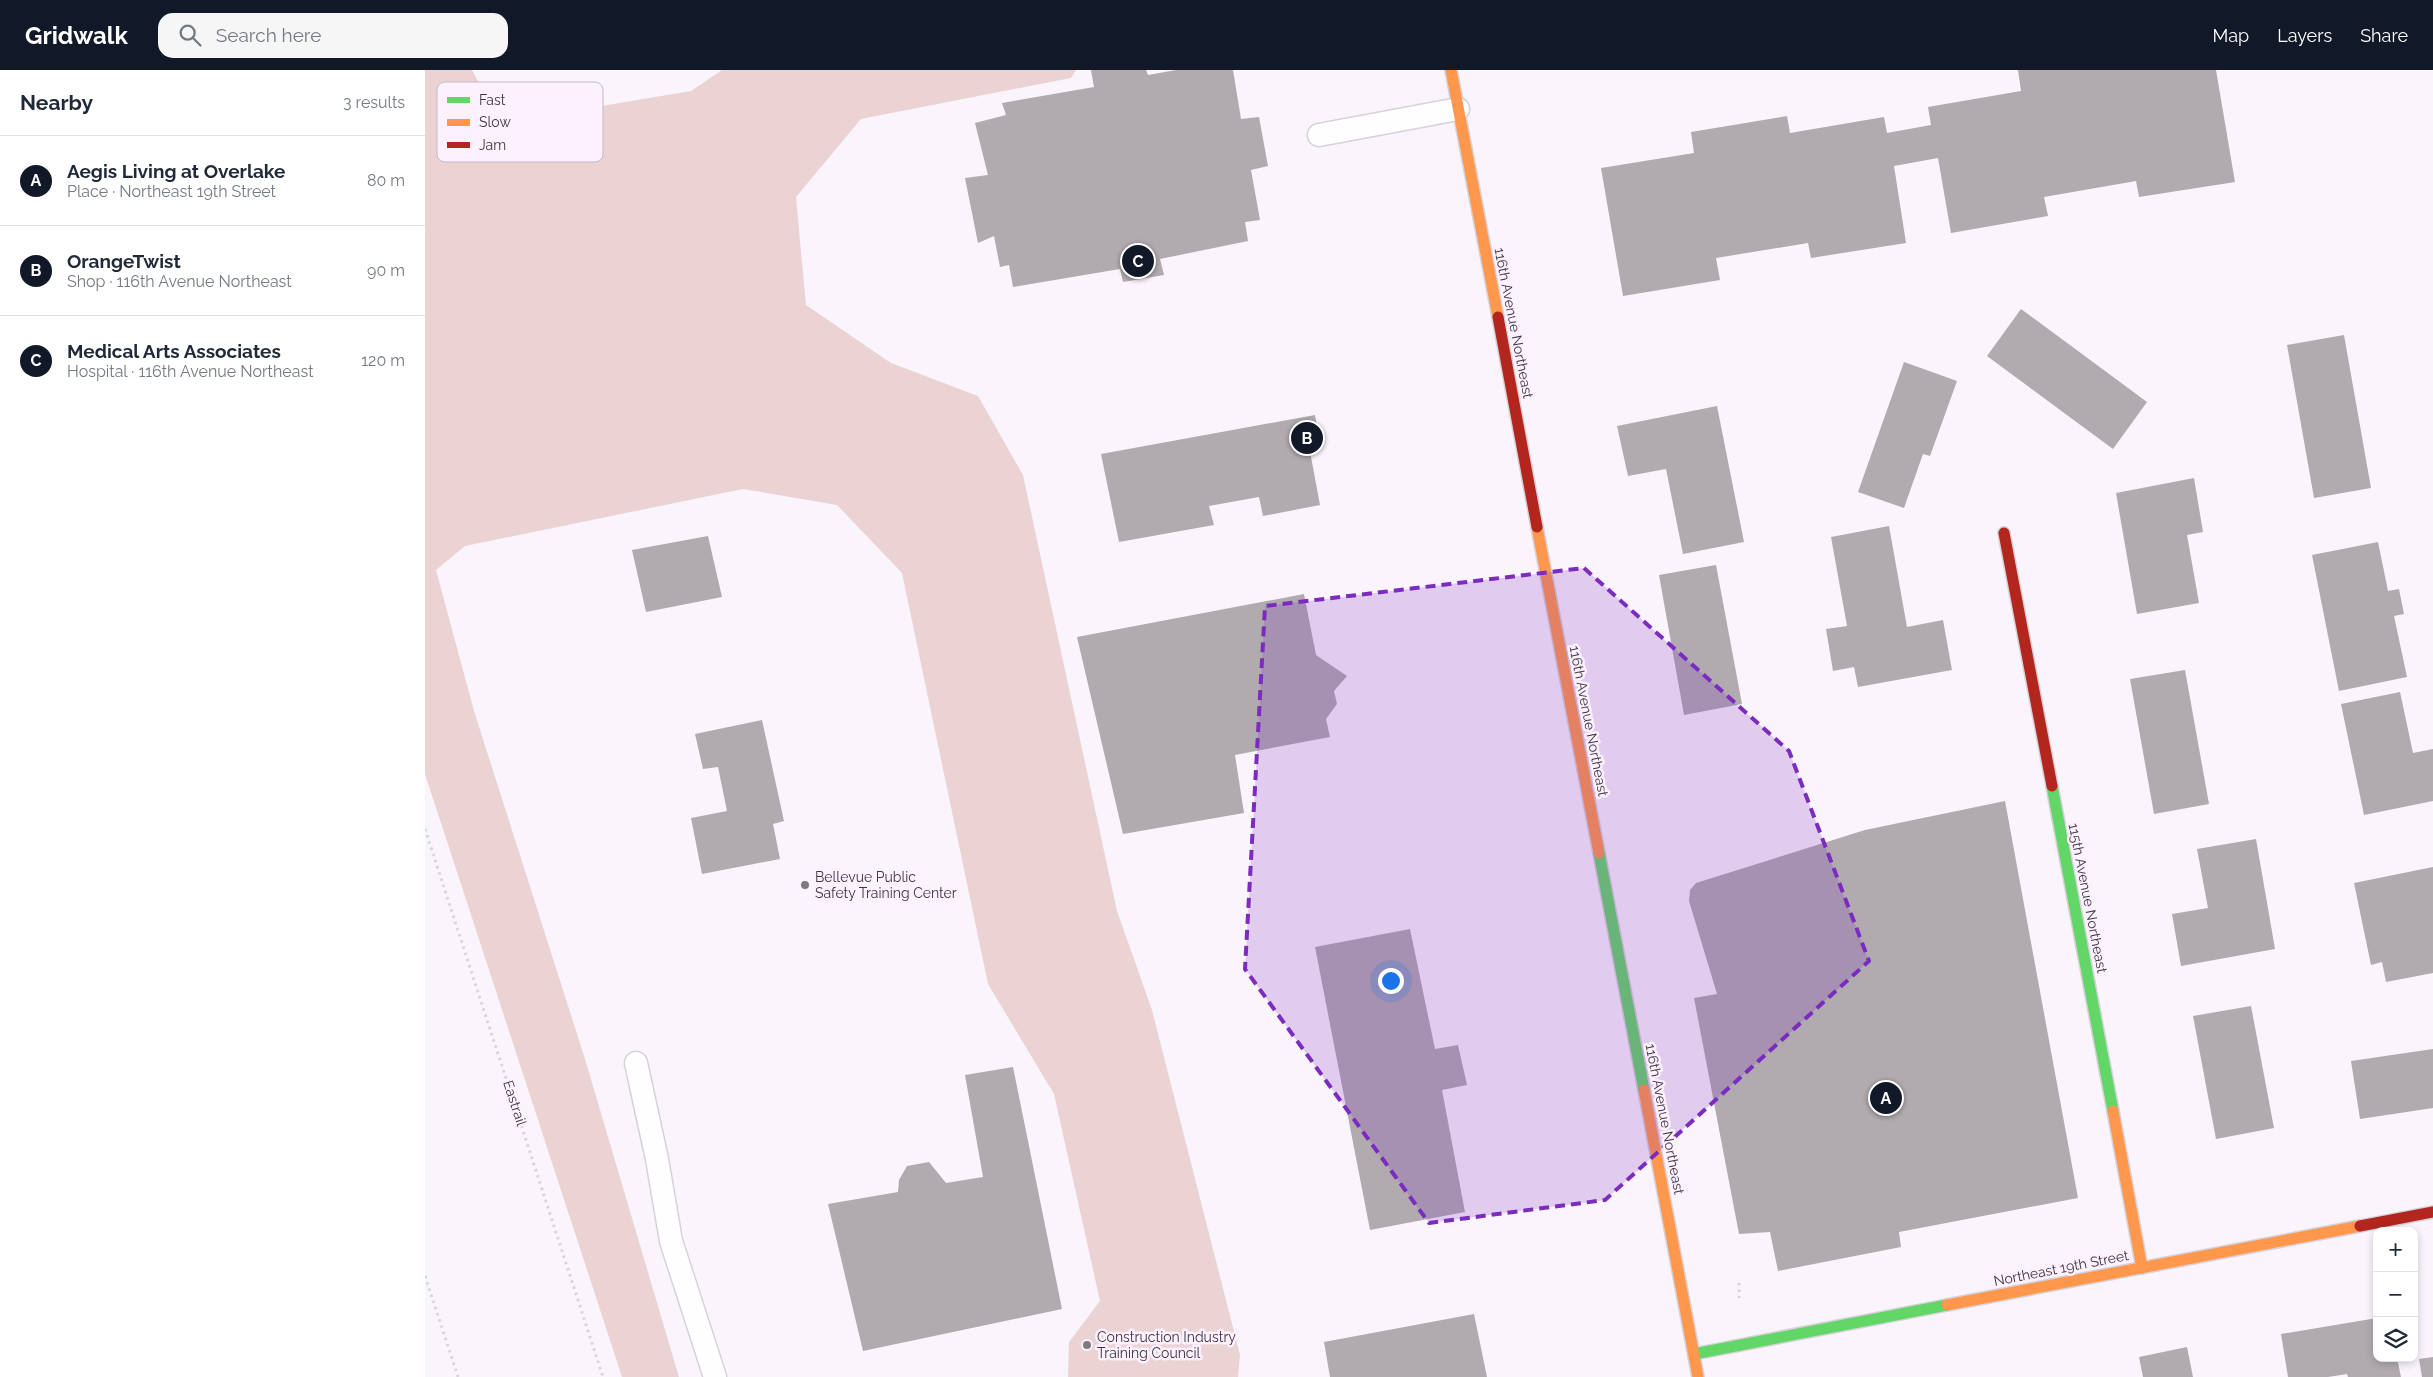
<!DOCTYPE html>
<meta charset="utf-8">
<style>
body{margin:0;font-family:Raleway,sans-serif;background:#f6f6f7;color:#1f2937}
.controls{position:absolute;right:15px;bottom:15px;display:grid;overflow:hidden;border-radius:10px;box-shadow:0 2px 8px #0003}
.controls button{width:45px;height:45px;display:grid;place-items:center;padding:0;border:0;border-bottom:1px solid #e0e1e3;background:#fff;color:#1f2937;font:25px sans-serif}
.you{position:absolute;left:965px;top:910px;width:18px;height:18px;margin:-12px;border:4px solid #fff;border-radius:50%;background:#1a73e8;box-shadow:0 0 0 8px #1a73e833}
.badge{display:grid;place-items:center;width:32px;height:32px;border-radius:50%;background:#111827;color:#fff;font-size:16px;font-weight:700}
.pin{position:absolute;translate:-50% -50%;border:2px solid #fff;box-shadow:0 1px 5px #0006}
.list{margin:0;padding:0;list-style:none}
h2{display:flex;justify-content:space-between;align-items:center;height:65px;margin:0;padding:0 20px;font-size:21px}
h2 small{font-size:16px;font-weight:400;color:#747a83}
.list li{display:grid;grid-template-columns:32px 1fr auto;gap:15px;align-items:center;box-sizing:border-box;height:90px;padding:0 20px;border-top:1px solid #e0e1e3}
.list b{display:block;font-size:19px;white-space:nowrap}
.list p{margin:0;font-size:16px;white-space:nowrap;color:#747a83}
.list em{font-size:16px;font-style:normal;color:#747a83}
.icon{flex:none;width:28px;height:28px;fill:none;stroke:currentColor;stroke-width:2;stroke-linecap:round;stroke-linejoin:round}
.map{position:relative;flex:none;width:2008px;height:1307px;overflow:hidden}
header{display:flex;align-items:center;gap:30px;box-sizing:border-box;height:70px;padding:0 25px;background:#111827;color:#fff}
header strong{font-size:24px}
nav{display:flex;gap:28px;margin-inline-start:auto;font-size:18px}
.search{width:350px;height:45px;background:#f6f6f7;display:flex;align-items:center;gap:12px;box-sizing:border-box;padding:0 18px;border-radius:15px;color:#747a83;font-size:19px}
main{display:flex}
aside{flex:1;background:#fff}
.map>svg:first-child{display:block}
.forest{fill:#ecd3d3}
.building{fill:#b1abb0}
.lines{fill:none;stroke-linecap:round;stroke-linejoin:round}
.lane-casing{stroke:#d7d2d9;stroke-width:25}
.fast-casing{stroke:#d7d2d9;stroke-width:14}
.slow-casing{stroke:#d7d2d9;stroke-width:14}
.jam-casing{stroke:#d7d2d9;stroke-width:14}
.path{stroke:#d8d5d8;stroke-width:3;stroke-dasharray:2.5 4;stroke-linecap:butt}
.lane{stroke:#fefdff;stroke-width:22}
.fast{stroke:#63d668;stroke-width:11}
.slow{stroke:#ff974d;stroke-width:11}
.jam{stroke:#b3261e;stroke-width:11}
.marked{fill:#7b2cbf;fill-opacity:0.2;stroke:#7b2cbf;stroke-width:4;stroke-dasharray:10 6;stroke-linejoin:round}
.poi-dot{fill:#7f7a80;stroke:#fdf0ff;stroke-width:2}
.labels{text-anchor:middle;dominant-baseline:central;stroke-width:5;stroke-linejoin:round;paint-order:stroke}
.street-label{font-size:14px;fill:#3d383e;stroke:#fdf0ff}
.poi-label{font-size:14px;fill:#3d383e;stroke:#fdf0ff;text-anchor:start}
.key{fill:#fdf0ff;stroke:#c3b9c5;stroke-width:1}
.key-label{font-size:14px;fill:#3d383e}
</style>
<header>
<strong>Gridwalk</strong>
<div class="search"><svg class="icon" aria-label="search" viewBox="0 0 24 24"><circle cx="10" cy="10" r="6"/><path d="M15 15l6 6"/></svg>Search here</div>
<nav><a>Map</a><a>Layers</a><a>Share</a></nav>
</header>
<main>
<aside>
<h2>Nearby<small>3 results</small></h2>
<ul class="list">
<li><span class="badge">A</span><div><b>Aegis Living at Overlake</b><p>Place · Northeast 19th Street</p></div><em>80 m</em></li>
<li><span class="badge">B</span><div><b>OrangeTwist</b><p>Shop · 116th Avenue Northeast</p></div><em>90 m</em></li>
<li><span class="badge">C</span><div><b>Medical Arts Associates</b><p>Hospital · 116th Avenue Northeast</p></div><em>120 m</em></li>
</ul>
</aside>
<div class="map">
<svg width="2008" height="1307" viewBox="0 0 2008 1307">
<rect width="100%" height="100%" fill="#faf4fc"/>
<path class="forest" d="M0,0H47L76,53L266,21L297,0H651L646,8L436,49L371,127L381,235L466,293L553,326L598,405L692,841L727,940L815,1285L813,1307H643L644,1272L675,1231L629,1024L563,914L477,503L412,435L318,419L40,476L11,500L49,641L160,989L254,1307H197L0,704Z"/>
<path class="building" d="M666,0H721L723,5L751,0H808L816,49L834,47L843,96L826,100L835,150L820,152L823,171L735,189L739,205L698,212L695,199L588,217L584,195L575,197L569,166L553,173L540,108L563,105L550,53L581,45L577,33L669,17Z
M1593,0H1791L1810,112L1714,127L1711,111L1619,127L1623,146L1526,163L1513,88L1469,96L1481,173L1386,188L1383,173L1291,188L1295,210L1198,226L1176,98L1269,83L1266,62L1362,46L1365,63L1459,47L1462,63L1506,55L1503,37L1596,21Z
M1596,239L1722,332L1688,379L1562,286Z
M1919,265L1946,418L1889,428L1862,275Z
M1479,292L1532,311L1505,386L1498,384L1479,438L1433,422Z
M1292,336L1319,472L1258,484L1241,399L1203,406L1192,356Z
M890,345L895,374L884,376L895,435L838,446L834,427L784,436L789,455L694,472L676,384Z
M1769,408L1778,462L1762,465L1774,533L1712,544L1691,423Z
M1464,456L1482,557L1518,550L1527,600L1433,617L1429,597L1408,601L1401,559L1422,556L1406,467Z
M283,466L297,527L221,542L207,480Z
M1953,472L1963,521L1974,519L1979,544L1969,546L1982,607L1914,621L1887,485Z
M1291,495L1317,634L1259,645L1234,505Z
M879,524L891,585L922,606L909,621L912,634L901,649L905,667L810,685L819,743L698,764L652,567Z
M1760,600L1784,734L1729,744L1705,609Z
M1975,622L1988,683L2008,679V731L1939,745L1916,634Z
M337,650L359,751L348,754L355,789L277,804L266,748L302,741L293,697L278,699L270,664Z
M1580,731L1653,1128L1474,1162L1476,1177L1353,1201L1345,1162L1314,1164L1269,928L1292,924L1264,831L1265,820L1271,813L1440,760Z
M1831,769L1850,879L1756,896L1747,844L1783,838L1772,779Z
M2008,797V903L1961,912L1957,892L1946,895L1929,813Z
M985,859L1010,979L1033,975L1042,1015L1017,1020L1040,1142L945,1160L890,877Z
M1826,936L1849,1058L1791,1069L1768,946Z
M2008,979V1038L1935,1049L1926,991Z
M588,997L637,1239L438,1281L403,1134L473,1122L474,1110L482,1096L504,1092L521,1113L558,1107L540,1005Z
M1049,1244L1062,1307H905L899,1272Z
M1952,1248V1288H1972L1976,1307H1923L1922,1304L1903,1307H1863L1856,1264Z
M1762,1277L1768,1307H1718L1714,1287Z
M2008,1287V1307H1997L1994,1289Z"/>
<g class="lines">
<defs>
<path id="lane" d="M894,65L1033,39
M211,993L232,1089L246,1171L290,1307"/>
<path id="fast" d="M1627,716L1688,1041
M1174,783L1219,1020
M1269,1284L1522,1235"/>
<path id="slow" d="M1026,0L1073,247
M1112,457L1174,783
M1219,1020L1273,1307
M1688,1041L1717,1198
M1522,1235L1935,1156"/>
<path id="jam" d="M1073,247L1112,457
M1579,463L1627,716
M1935,1156L2008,1142"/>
</defs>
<use href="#lane" class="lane-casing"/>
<use href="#fast" class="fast-casing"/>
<use href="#slow" class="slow-casing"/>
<use href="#jam" class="jam-casing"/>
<path class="path" d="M0,759L178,1307
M0,1206L33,1307
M1314,1213V1228"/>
<use href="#lane" class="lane"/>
<use href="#fast" class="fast"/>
<use href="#slow" class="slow"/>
<use href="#jam" class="jam"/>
</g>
<path class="marked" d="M1159,498L1364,681L1444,891L1180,1130L1004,1153L820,899L840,536Z"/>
<g class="poi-dot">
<circle cx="380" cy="815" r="5"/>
<circle cx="662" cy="1275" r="5"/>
</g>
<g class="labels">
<g class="street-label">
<text transform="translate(1089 253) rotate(79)">116th Avenue Northeast</text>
<text transform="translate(1164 651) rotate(79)">116th Avenue Northeast</text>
<text transform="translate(1663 828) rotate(79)">115th Avenue Northeast</text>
<text transform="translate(90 1033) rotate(72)">Eastrail</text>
<text transform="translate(1240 1049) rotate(79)">116th Avenue Northeast</text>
<text transform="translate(1636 1198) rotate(-11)">Northeast 19th Street</text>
</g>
<g class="poi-label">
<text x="390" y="807">Bellevue Public<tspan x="390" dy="16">Safety Training Center</tspan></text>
<text x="672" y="1267">Construction Industry<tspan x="672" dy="16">Training Council</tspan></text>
</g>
</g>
<rect x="12" y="12" width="166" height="80" rx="8" class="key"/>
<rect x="22" y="27" width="23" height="6" fill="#63d668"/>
<rect x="22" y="49" width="23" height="7" fill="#ff974d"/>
<rect x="22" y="72" width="23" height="6" fill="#b3261e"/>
<g class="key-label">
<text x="54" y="35">Fast</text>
<text x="54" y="57">Slow</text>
<text x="54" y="80">Jam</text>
</g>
</svg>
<div class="controls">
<button>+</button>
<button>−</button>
<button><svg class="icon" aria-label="layers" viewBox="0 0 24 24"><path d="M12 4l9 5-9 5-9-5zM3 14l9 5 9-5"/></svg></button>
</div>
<div class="you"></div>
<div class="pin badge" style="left:1461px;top:1028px">A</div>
<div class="pin badge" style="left:882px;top:368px">B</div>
<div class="pin badge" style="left:713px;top:191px">C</div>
</div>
</main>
